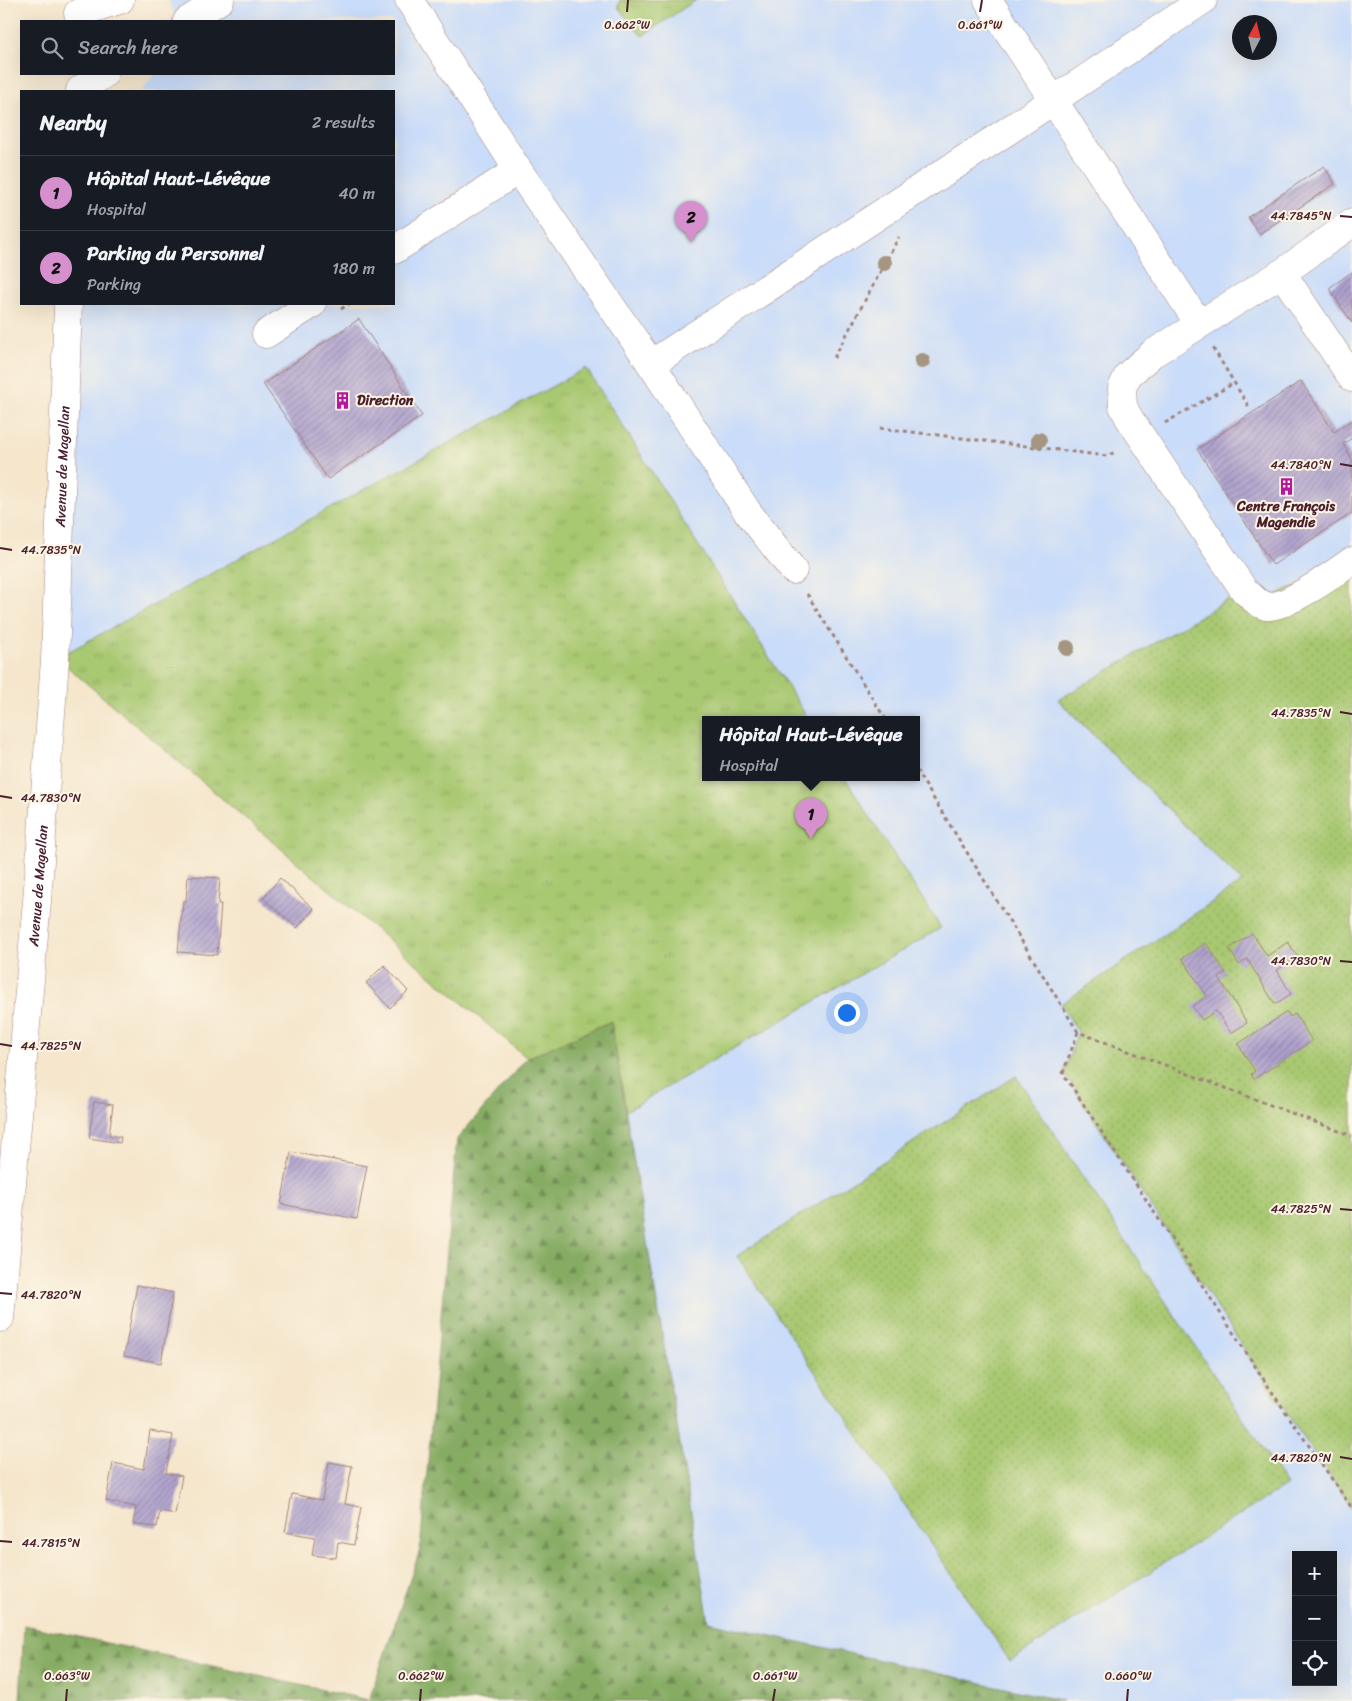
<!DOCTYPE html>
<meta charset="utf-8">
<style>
body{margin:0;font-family:Sriracha,sans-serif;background:#242831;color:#f1f3f6}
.controls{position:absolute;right:15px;bottom:15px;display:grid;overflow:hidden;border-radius:0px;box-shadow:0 5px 20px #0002}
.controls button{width:45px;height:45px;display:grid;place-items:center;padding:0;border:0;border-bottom:1px solid #363941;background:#171b24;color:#f1f3f6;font:25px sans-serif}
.compass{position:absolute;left:1232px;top:15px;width:45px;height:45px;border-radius:50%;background:#171b24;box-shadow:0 5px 20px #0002;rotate:7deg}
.you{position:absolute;left:846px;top:1012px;width:18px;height:18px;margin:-12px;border:4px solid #fff;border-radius:50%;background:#1a73e8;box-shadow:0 0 0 8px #1a73e833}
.badge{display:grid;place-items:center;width:32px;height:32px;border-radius:50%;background:#d690ce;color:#111;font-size:16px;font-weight:700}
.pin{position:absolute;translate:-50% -41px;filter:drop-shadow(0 1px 2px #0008)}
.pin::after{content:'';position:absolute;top:26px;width:18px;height:15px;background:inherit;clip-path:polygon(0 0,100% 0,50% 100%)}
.popup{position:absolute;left:702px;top:716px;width:218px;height:65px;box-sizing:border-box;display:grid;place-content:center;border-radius:0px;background:#171b24;filter:drop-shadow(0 1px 4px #0005);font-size:16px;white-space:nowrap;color:#9ea1a6}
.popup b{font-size:19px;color:#f1f3f6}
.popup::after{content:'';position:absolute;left:50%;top:100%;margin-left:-10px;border:10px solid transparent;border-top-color:#171b24}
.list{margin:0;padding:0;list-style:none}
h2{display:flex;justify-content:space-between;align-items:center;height:65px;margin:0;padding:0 20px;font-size:21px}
h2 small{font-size:16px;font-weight:400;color:#9ea1a6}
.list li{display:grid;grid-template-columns:32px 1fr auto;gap:15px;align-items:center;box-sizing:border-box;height:75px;padding:0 20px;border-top:1px solid #363941}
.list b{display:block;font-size:19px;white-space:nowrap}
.list p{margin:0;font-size:16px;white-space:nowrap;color:#9ea1a6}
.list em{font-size:16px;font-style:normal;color:#9ea1a6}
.icon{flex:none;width:28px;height:28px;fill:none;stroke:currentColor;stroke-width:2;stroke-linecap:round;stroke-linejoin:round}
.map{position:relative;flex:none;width:1352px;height:1701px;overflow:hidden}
.search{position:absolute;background:#171b24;box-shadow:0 5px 20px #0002;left:20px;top:20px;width:375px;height:55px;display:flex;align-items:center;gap:12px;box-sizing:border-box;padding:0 18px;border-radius:0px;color:#9ea1a6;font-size:19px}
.panel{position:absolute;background:#171b24;box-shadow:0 5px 20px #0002;left:20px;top:90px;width:375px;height:215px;border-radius:0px}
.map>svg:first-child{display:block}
.built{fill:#c9dcf9;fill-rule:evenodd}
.grass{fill:url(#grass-dots);stroke:#79744e}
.forest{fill:url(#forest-firs);stroke:#686647}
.park{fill:url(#park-tufts);stroke:#79744e}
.building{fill:url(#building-hatch)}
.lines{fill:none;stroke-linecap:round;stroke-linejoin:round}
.minor-casing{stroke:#a0827c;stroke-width:29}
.path{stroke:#a0827c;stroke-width:3;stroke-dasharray:4 4;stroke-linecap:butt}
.minor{stroke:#fff;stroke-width:28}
.tree{fill:#a6957f}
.ticks{fill:none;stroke:#4a1f2b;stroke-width:2}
.labels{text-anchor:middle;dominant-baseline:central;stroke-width:4;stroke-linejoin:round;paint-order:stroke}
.poi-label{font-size:14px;font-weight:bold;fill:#4a1f2b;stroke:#fcf5e5;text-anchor:start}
.street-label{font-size:14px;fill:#4a1f2b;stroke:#fcf5e5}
.ticks-label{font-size:12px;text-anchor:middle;fill:#4a1f2b;stroke:#fcf5e5;stroke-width:4;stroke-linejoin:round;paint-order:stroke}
</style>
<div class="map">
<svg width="1352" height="1701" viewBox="0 0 1352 1701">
<defs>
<pattern id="grass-dots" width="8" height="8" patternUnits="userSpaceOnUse" patternTransform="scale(1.25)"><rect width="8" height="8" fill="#a8c871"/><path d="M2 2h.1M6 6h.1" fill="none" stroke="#92ab62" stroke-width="1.8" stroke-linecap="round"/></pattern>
<pattern id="forest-firs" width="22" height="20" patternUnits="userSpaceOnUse" patternTransform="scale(1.25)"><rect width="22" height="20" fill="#86ac63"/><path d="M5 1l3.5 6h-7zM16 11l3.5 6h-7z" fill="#708b52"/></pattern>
<pattern id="park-tufts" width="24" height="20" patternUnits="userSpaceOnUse" patternTransform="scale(1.25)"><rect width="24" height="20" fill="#a8c871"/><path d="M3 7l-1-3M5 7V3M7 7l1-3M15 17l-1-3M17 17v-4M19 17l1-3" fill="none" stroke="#92ab62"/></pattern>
<pattern id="building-hatch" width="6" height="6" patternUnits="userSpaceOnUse" patternTransform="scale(1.25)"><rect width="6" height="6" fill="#ada0cd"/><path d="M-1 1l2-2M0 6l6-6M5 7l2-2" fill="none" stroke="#8f82a7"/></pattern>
</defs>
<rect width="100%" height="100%" fill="#fcf5e5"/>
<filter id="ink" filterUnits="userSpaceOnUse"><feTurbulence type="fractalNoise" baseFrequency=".02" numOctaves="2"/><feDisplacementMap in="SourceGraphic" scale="10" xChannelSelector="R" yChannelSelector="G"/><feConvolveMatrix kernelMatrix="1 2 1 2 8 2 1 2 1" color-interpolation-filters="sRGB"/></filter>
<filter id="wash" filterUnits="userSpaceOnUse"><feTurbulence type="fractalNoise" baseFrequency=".0096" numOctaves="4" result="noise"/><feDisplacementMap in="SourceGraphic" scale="20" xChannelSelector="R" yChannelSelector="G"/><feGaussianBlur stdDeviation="1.12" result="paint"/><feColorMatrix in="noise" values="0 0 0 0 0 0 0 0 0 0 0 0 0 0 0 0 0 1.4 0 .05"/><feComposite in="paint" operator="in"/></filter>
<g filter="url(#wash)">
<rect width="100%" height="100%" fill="#f5e6cc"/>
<path class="built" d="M168,0H1352V1701H1063L709,1622L611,1021L527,1058L57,658L71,304H394V91H141L155,74H394V21H178ZM1240,22H1270V52H1240ZM706,720H916V778H706ZM1296,1555H1333V1682H1296Z"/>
<path class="grass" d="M1352,561V1508L1271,1390L1064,1073L1078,1032L1061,1004L1242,882L1058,700L1244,590L1257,603Z
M1016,1076L1287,1485L1010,1661L737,1256Z"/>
<path class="forest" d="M611,1021L709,1622L1063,1701H20L24,1625L369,1700L420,1550L457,1139L527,1058Z"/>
<path class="park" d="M620,0H696L642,36L618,7Z
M586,368L809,720H706V778H845L941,928L626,1111L611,1021L527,1058L57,658Z"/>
<g id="blocks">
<path class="building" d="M1324,166L1335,184L1259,234L1248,217Z
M1352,272V323L1329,288Z
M359,319L422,416L328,479L263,384Z
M1301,381L1334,432L1352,420V438L1343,444L1352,459V513L1273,565L1197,449Z
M188,876L220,878L218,904H221L217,955L178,952L183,901H186Z
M280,878L314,909L297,928L263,898Z
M1252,933L1267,956L1288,942L1298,957L1277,970L1291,994L1275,1004L1247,959L1239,965L1229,949Z
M1206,943L1226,973L1219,978L1247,1023L1231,1033L1216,1011L1202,1020L1192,1006L1207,996L1182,958Z
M384,965L408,991L390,1008L366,983Z
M1287,1012L1290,1017L1295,1014L1312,1041L1254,1079L1251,1074L1255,1071L1238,1044Z
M94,1102L113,1105L109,1135L121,1137L120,1143L89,1138Z
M291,1152L367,1166L357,1219L281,1204Z
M137,1285L173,1293L161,1363L124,1356Z
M150,1431L173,1435L166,1473L182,1476L175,1514L160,1511L157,1527L133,1524L136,1507L106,1501L113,1463L144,1469Z
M329,1462L352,1466L345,1504L361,1507L354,1545L338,1542L336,1558L312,1555L315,1537L285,1532L292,1494L322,1500Z"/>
</g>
</g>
<g filter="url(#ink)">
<use href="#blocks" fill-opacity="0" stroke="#a0827c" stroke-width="1"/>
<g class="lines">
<defs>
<g id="minor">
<path d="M409,0L518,170L651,364L1009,130L1203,0"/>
<path d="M988,0L1199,324"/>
<path d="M78,13L120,0"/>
<path d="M187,21L220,0"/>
<path d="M80,90L104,74"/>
<path d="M1352,223L1282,273L1152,354L1128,375L1122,388L1123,406L1129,418L1244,590C1251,596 1257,604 1266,606C1285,609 1335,573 1352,561"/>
<path d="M394,250L518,170"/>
<path d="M1282,273L1352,378"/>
<path d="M266,334L312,304"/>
<path d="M651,364L747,511L793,570"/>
<path id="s1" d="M0,1318L37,901L55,660L68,304"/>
</g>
</defs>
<use href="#minor" class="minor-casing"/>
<path class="path" d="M341,309L349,304
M1213,348L1249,407
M834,358L899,237
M1165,423L1234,383
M880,428L1107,456L1117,451
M807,594L886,720
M916,770L1078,1032L1352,1136
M1078,1032L1063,1073L1276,1398L1352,1508"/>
<use href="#minor" class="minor"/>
</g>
<g class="tree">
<circle cx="884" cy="263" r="8"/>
<circle cx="922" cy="361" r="8"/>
<circle cx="1039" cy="440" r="8"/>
<circle cx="1067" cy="648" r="8"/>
</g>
</g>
<path class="ticks" d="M627,12L628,0M980,12L982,0M1340,216L1352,217M1340,464L1352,466M0,548L12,550M1340,712L1352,714M0,796L12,798M1340,961L1352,962M0,1044L12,1046M1340,1209L1352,1210M0,1293L12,1294M1340,1457L1352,1459M0,1541L12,1542M66,1701L67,1689M420,1701L421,1689M773,1701L775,1689M1127,1701L1128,1689"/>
<defs>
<symbol id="building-bare" viewBox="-9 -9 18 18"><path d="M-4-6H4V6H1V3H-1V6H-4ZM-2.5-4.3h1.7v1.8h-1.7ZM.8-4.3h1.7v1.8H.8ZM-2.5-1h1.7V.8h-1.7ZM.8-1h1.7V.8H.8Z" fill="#b5179e" stroke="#fcf5e5" stroke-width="2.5" paint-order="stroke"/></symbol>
</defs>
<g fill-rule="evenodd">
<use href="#building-bare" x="330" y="388" width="25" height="25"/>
<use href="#building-bare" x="1274" y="474" width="25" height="25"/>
</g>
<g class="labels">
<g class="poi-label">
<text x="357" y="400">Direction</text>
<text x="1286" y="506" text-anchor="middle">Centre François<tspan x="1286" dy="16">Magendie</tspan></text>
</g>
<g class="street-label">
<text stroke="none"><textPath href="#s1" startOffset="854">Avenue de Magellan</textPath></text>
<text stroke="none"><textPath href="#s1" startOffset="434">Avenue de Magellan</textPath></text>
</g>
</g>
<g class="ticks-label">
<text x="627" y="29">0.662°W</text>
<text x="980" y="29">0.661°W</text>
<text x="1301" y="220">44.7845°N</text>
<text x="1301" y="469">44.7840°N</text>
<text x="51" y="554">44.7835°N</text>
<text x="1301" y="717">44.7835°N</text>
<text x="51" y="802">44.7830°N</text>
<text x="1301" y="965">44.7830°N</text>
<text x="51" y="1050">44.7825°N</text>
<text x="1301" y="1213">44.7825°N</text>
<text x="51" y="1299">44.7820°N</text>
<text x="1301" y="1462">44.7820°N</text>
<text x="51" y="1547">44.7815°N</text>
<text x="67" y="1680">0.663°W</text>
<text x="421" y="1680">0.662°W</text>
<text x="775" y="1680">0.661°W</text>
<text x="1128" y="1680">0.660°W</text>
</g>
</svg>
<div class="controls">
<button>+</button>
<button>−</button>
<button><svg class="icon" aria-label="locate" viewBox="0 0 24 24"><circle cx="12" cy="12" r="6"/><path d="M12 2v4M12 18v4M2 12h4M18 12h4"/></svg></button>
</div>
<svg class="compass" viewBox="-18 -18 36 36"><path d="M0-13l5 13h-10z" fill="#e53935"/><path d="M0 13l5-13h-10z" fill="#9ea1a6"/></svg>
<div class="you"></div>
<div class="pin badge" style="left:811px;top:839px">1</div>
<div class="popup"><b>Hôpital Haut-Lévêque</b>Hospital</div>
<div class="pin badge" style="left:691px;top:242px">2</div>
<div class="search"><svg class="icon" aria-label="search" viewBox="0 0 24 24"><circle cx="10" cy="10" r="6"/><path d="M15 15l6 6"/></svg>Search here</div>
<section class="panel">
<h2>Nearby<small>2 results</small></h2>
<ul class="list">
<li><span class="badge">1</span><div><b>Hôpital Haut-Lévêque</b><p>Hospital</p></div><em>40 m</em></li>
<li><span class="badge">2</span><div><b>Parking du Personnel</b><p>Parking</p></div><em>180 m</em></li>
</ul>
</section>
</div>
